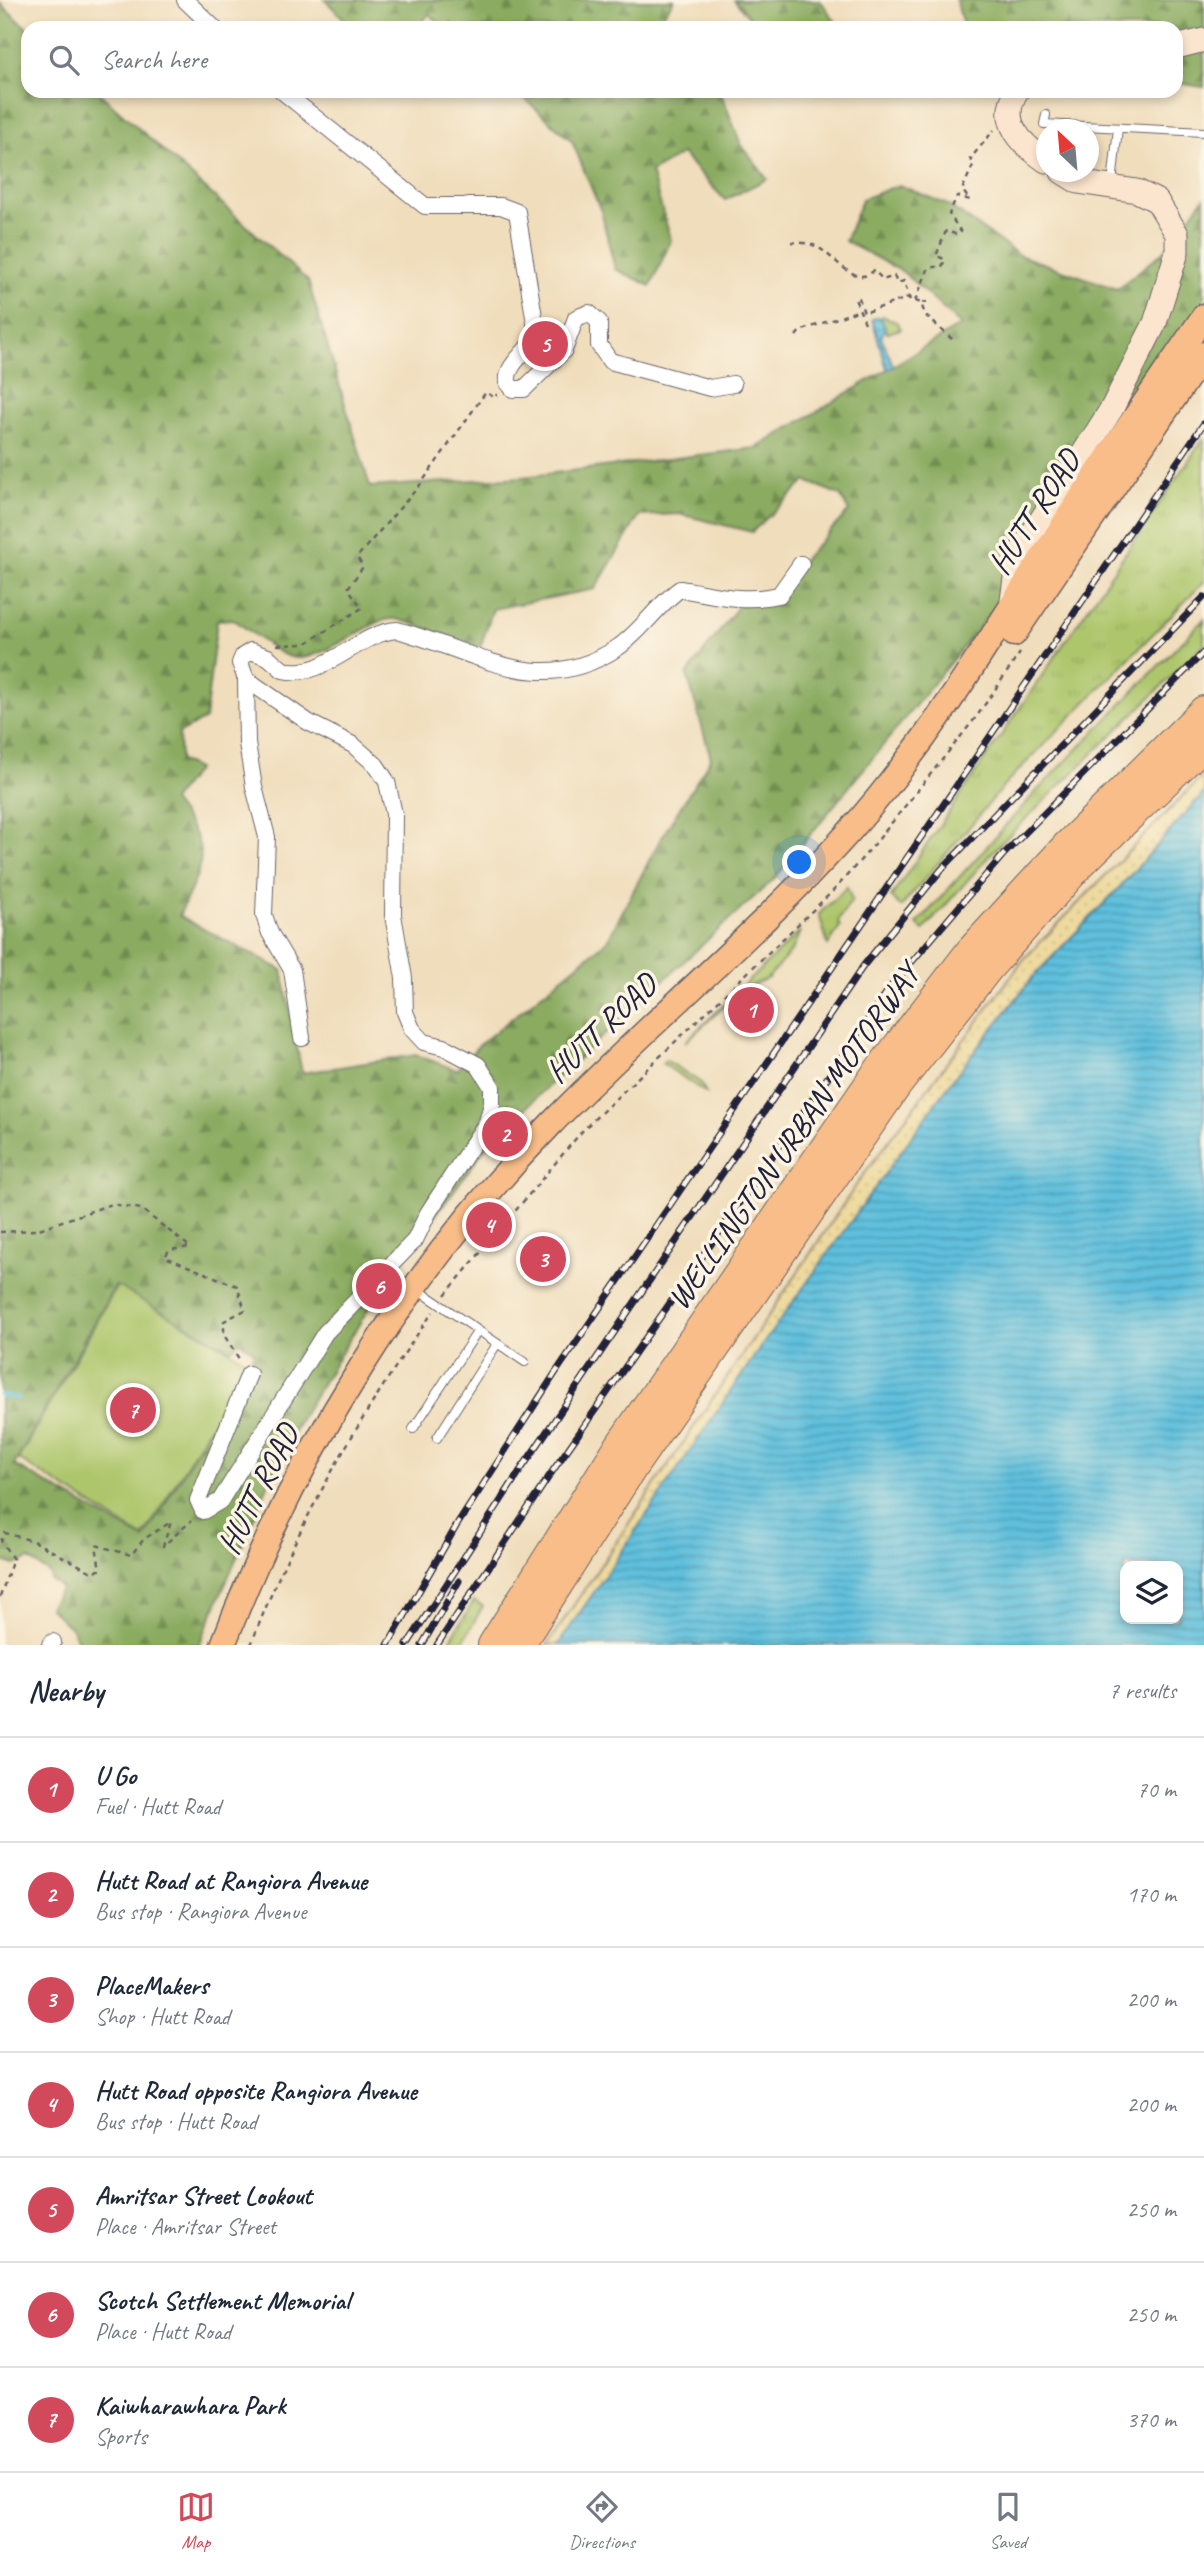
<!DOCTYPE html>
<meta charset="utf-8">
<style>
body{margin:0;font-family:Caveat,sans-serif;background:#f2f2f3;color:#1f2937}
.controls{position:absolute;right:21px;bottom:21px;display:grid;overflow:hidden;border-radius:14px;box-shadow:0 4px 10px #0003}
.controls button{width:63px;height:63px;display:grid;place-items:center;padding:0;border:0;border-bottom:2px solid #e0e1e3;background:#fff;color:#1f2937;font:35px sans-serif}
.compass{position:absolute;left:1036px;top:119px;width:63px;height:63px;border-radius:50%;background:#fff;box-shadow:0 4px 10px #0003;rotate:334deg}
.you{position:absolute;left:800px;top:863px;width:24px;height:24px;margin:-18px;border:5px solid #fff;border-radius:50%;background:#1a73e8;box-shadow:0 0 0 10px #1a73e833}
.badge{display:grid;place-items:center;width:46px;height:46px;border-radius:50%;background:#d1495b;color:#fff;font-size:23px;font-weight:700}
.pin{position:absolute;translate:-50% -50%;border:4px solid #fff;box-shadow:0 2px 7px #0006}
.list{margin:0;padding:0;list-style:none}
h2{display:flex;justify-content:space-between;align-items:center;height:91px;margin:0;padding:0 28px;font-size:30px}
h2 small{font-size:23px;font-weight:400;color:#747a83}
.list li{display:grid;grid-template-columns:46px 1fr auto;gap:21px;align-items:center;box-sizing:border-box;height:105px;padding:0 28px;border-top:2px solid #e0e1e3}
.list b{display:block;font-size:26px;white-space:nowrap}
.list p{margin:0;font-size:23px;white-space:nowrap;color:#747a83}
.list em{font-size:23px;font-style:normal;color:#747a83}
.icon{flex:none;width:38px;height:38px;fill:none;stroke:currentColor;stroke-width:2;stroke-linecap:round;stroke-linejoin:round}
.map{position:relative;flex:none;width:1204px;height:1645px;overflow:hidden}
.search{position:absolute;background:#fff;box-shadow:0 4px 10px #0003;left:21px;right:21px;top:21px;height:77px;display:flex;align-items:center;gap:18px;box-sizing:border-box;padding:0 24px;border-radius:21px;color:#747a83;font-size:26px}
.sheet{height:826px;background:#fff}
nav{display:flex;justify-content:space-around;align-items:center;box-sizing:border-box;height:98px;border-top:2px solid #e0e1e3;background:#fff;font-size:19px;color:#747a83}
nav a{display:grid;justify-items:center;gap:4px}
nav .on{color:#d1495b}
.map>svg:first-child{display:block}
.grass{fill:url(#grass-tufts);stroke:#687454;stroke-width:2}
.forest{fill:url(#forest-firs);stroke:#56664e;stroke-width:2;fill-rule:evenodd}
.sand{fill:url(#sand-dots);stroke:#887e6c;stroke-width:2}
.park{fill:#adc66c;stroke:#687454;stroke-width:2}
.garden{fill:url(#garden-dots);stroke:#687454;stroke-width:2}
.water{fill:url(#water-rules);stroke:#40718c;stroke-width:2;fill-rule:evenodd}
.lines{fill:none;stroke-linecap:round;stroke-linejoin:round}
.stream{stroke:#5fc0dd;stroke-width:4.5}
.service-casing{stroke:#6a6368;stroke-width:10}
.minor-casing{stroke:#6a6368;stroke-width:18}
.secondary-casing{stroke:#6a6368;stroke-width:25}
.primary-casing{stroke:#6a6368;stroke-width:27}
.motorway-casing{stroke:#6a6368;stroke-width:32}
.path{stroke:#6a6368;stroke-width:2.5;stroke-dasharray:5 5;stroke-linecap:butt}
.service{stroke:#fff;stroke-width:8}
.minor{stroke:#fff;stroke-width:16}
.secondary{stroke:#fce5cf;stroke-width:23}
.primary{stroke:#f8bd88;stroke-width:24}
.motorway{stroke:#f8bd88;stroke-width:30}
.rail-casing{stroke:#22223b;stroke-width:7}
.rail{stroke:#fcf5e5;stroke-width:4.5;stroke-dasharray:13;stroke-linecap:butt}
.labels{text-anchor:middle;dominant-baseline:central;stroke-width:7;stroke-linejoin:round;paint-order:stroke}
.street-label{font-size:33px;fill:#22223b;stroke:#fcf5e5}
</style>
<div class="map">
<svg width="1204" height="1645" viewBox="0 0 1204 1645">
<defs>
<pattern id="grass-tufts" width="24" height="20" patternUnits="userSpaceOnUse" patternTransform="scale(1.75)"><rect width="24" height="20" fill="#adc66c"/><path d="M3 7l-1-3M5 7V3M7 7l1-3M15 17l-1-3M17 17v-4M19 17l1-3" fill="none" stroke="#95aa5e"/></pattern>
<pattern id="forest-firs" width="22" height="20" patternUnits="userSpaceOnUse" patternTransform="scale(1.75)"><rect width="22" height="20" fill="#8aab60"/><path d="M5 1l3.5 6h-7zM16 11l3.5 6h-7z" fill="#708b50"/></pattern>
<pattern id="sand-dots" width="8" height="8" patternUnits="userSpaceOnUse" patternTransform="scale(1.75)"><rect width="8" height="8" fill="#eeda9e"/><path d="M2 2h.1M6 6h.1" fill="none" stroke="#ccbb89" stroke-width="1.8" stroke-linecap="round"/></pattern>
<pattern id="garden-dots" width="8" height="8" patternUnits="userSpaceOnUse" patternTransform="scale(1.75)"><rect width="8" height="8" fill="#adc66c"/><path d="M2 2h.1M6 6h.1" fill="none" stroke="#95aa5e" stroke-width="1.8" stroke-linecap="round"/></pattern>
<pattern id="water-rules" width="6" height="5" patternUnits="userSpaceOnUse" patternTransform="scale(1.75)"><rect width="6" height="5" fill="#5fc0dd"/><path d="M0 2.5h6" fill="none" stroke="#4e9cb4"/></pattern>
</defs>
<rect width="100%" height="100%" fill="#fcf5e5"/>
<filter id="ink" filterUnits="userSpaceOnUse"><feTurbulence type="fractalNoise" baseFrequency=".0143" numOctaves="2"/><feDisplacementMap in="SourceGraphic" scale="14" xChannelSelector="R" yChannelSelector="G"/><feConvolveMatrix kernelMatrix="1 2 1 2 8 2 1 2 1" color-interpolation-filters="sRGB"/></filter>
<filter id="wash" filterUnits="userSpaceOnUse"><feTurbulence type="fractalNoise" baseFrequency=".00686" numOctaves="4" result="noise"/><feDisplacementMap in="SourceGraphic" scale="28" xChannelSelector="R" yChannelSelector="G"/><feGaussianBlur stdDeviation="1.57" result="paint"/><feColorMatrix in="noise" values="0 0 0 0 0 0 0 0 0 0 0 0 0 0 0 0 0 1.4 0 .05"/><feComposite in="paint" operator="in"/></filter>
<g filter="url(#wash)">
<rect width="100%" height="100%" fill="#f0ddbb"/>
<path class="grass" d="M1204,438V582L1010,779L901,907L891,897Z
M1204,619V645L995,849L923,931L917,924L1036,792Z
M847,887L852,900L838,921L840,927L828,945L819,914Z
M800,931L793,949L768,978L744,989L685,1042Z
M666,1060L701,1083L706,1093L662,1063Z
M474,1601L483,1606L461,1645H447Z"/>
<path class="forest" d="M325,0H674L662,17L674,28H445L429,14L418,28H353Z
M734,0H820L840,28H763L755,24Z
M956,0H1204V87L1176,83V28H964Z
M0,3L28,29V91H97L308,281L370,487L522,477L756,448L961,325L903,272L845,241L862,199L899,185L948,205L1019,255L1117,289L1165,250L1204,198V305L1042,550L775,878L546,1088L484,1150L379,1292L299,1421L273,1473L199,1645H80L72,1629L49,1607L62,1588L51,1580L50,1574L29,1559L15,1565L0,1560ZM806,481L840,495L849,511L799,564L778,596L740,604L687,675L711,758L660,840L607,941L479,1045L457,1070L416,1055L302,1073L282,970L179,916C205,857 213,854 172,801L197,769L180,761L179,733L205,719L217,620L233,619C296,664 287,672 358,633C368,628 382,618 393,619C407,619 462,642 480,648L493,609L595,589L639,516L679,514L752,532ZM115,1286L231,1350L239,1341L255,1352L144,1539L14,1465Z
M516,91H720L741,144L767,179L725,200L682,154L651,172L671,240L651,286L615,269L601,211L572,141Z"/>
<path class="sand" d="M1204,774V793L1119,888L1035,975L953,1079L558,1645H547L861,1178L1024,959Z"/>
<path class="park" d="M117,1286L249,1362L143,1537L18,1459Z"/>
<path class="garden" d="M883,316L898,323L901,329L887,333L881,317Z"/>
<path class="water" d="M881,317L885,329L881,337L894,367L887,369L872,319Z
M1204,793V1645H558L760,1348L953,1079L1035,975L1119,888ZM1125,1566H1178V1619H1125Z"/>
<g class="lines">
<path class="stream" d="M0,1395L17,1398"/>
</g>
</g>
<g filter="url(#ink)">
<g class="lines">
<defs>
<path id="service" d="M1046,115L1044,124L1204,132
M1112,184L1118,128
M417,1289L525,1362
M413,1429L477,1332
M437,1438L497,1344"/>
<path id="minor" d="M185,0L214,28
M282,91L425,206H501L517,212L536,329C534,351 505,361 508,383L513,389H524L564,350L576,318L589,313L599,322V345L610,361L710,388L733,384
M246,679L240,663L243,656L251,651L268,657L283,670C325,680 357,633 397,630C476,651 538,700 617,648C641,632 657,605 680,589C718,595 740,603 779,595L801,564
M249,1374L198,1500L203,1511L220,1501L325,1333L415,1240L428,1213L487,1122L492,1104V1087L478,1065L444,1047L424,1042L412,1029L405,1012L404,978L393,915L394,814L387,782L376,765L353,745L308,722L246,679L247,743L254,787L267,837L264,915L270,933L292,970L302,1038
M50,1645L53,1642"/>
<path id="secondary" d="M1176,47L1204,40
M1017,91C997,122 1023,145 1046,161
M1011,608L1018,556L1112,408L1155,323L1177,252V234L1157,201L1137,191L1078,182L1062,172"/>
<path id="primary" d="M1014,634L1204,354
M223,1645C295,1455 408,1271 550,1125C647,1025 756,936 849,832C932,739 996,629 1064,524C1109,454 1157,385 1204,316"/>
<path id="motorway" d="M493,1645L615,1453L875,1076L971,951L1066,847L1204,711
M519,1645L633,1466L896,1086L988,968L1082,862L1204,744"/>
</defs>
<use href="#service" class="service-casing"/>
<use href="#minor" class="minor-casing"/>
<use href="#secondary" class="secondary-casing"/>
<use href="#primary" class="primary-casing"/>
<use href="#motorway" class="motorway-casing"/>
<path class="path" d="M791,242C798,243 806,242 813,245C831,251 856,291 874,270L883,280L894,276L897,283L904,281L910,300
M915,301L929,267H942L945,259L936,256L946,231L955,234L961,232L949,214L957,196L970,200L962,190L974,163L970,159L994,130
M927,302L921,303L925,315L952,339
M865,323L855,299L859,298L864,313L907,298L921,303
M796,336L800,331L857,311
M277,645L305,644L362,608L348,588L363,567L357,557L420,485L486,392L495,398L497,394
M504,1130L517,1115L508,1107
M0,1232L36,1230L112,1204L141,1209L190,1247L169,1250L165,1257L237,1286L245,1310L224,1321V1335L241,1362
M445,1295L583,1130L835,889L874,845L977,716L1020,653
M0,1597L13,1559L1,1541L5,1533L33,1541L90,1571L100,1570L96,1545L131,1555L144,1539L171,1522L163,1546L191,1521
M251,1645C295,1527 360,1415 433,1312"/>
<use href="#service" class="service"/>
<use href="#minor" class="minor"/>
<use href="#secondary" class="secondary"/>
<use href="#primary" class="primary"/>
<use href="#motorway" class="motorway"/>
<defs>
<path id="rail" d="M388,1645L457,1525L556,1372L1204,423
M407,1645L520,1471L864,965L941,870L1204,597
M422,1645L459,1581
M437,1645L554,1469L892,985L1004,854L1204,652"/>
</defs>
<use href="#rail" class="rail-casing"/>
<use href="#rail" class="rail"/>
</g>
</g>
<g class="labels">
<g class="street-label">
<text transform="translate(1034 512) rotate(-57)">HUTT ROAD</text>
<text transform="translate(601 1028) rotate(-44)">HUTT ROAD</text>
<text transform="translate(793 1136) rotate(-55)">WELLINGTON URBAN MOTORWAY</text>
<text transform="translate(258 1489) rotate(-63)">HUTT ROAD</text>
</g>
</g>
</svg>
<div class="controls">
<button><svg class="icon" aria-label="layers" viewBox="0 0 24 24"><path d="M12 4l9 5-9 5-9-5zM3 14l9 5 9-5"/></svg></button>
</div>
<svg class="compass" viewBox="-18 -18 36 36"><path d="M0-13l5 13h-10z" fill="#e53935"/><path d="M0 13l5-13h-10z" fill="#747a83"/></svg>
<div class="you"></div>
<div class="pin badge" style="left:751px;top:1010px">1</div>
<div class="pin badge" style="left:505px;top:1134px">2</div>
<div class="pin badge" style="left:543px;top:1259px">3</div>
<div class="pin badge" style="left:489px;top:1225px">4</div>
<div class="pin badge" style="left:545px;top:344px">5</div>
<div class="pin badge" style="left:379px;top:1286px">6</div>
<div class="pin badge" style="left:133px;top:1410px">7</div>
<div class="search"><svg class="icon" aria-label="search" viewBox="0 0 24 24"><circle cx="10" cy="10" r="6"/><path d="M15 15l6 6"/></svg>Search here</div>
</div>
<section class="sheet">
<h2>Nearby<small>7 results</small></h2>
<ul class="list">
<li><span class="badge">1</span><div><b>U Go</b><p>Fuel · Hutt Road</p></div><em>70 m</em></li>
<li><span class="badge">2</span><div><b>Hutt Road at Rangiora Avenue</b><p>Bus stop · Rangiora Avenue</p></div><em>170 m</em></li>
<li><span class="badge">3</span><div><b>PlaceMakers</b><p>Shop · Hutt Road</p></div><em>200 m</em></li>
<li><span class="badge">4</span><div><b>Hutt Road opposite Rangiora Avenue</b><p>Bus stop · Hutt Road</p></div><em>200 m</em></li>
<li><span class="badge">5</span><div><b>Amritsar Street Lookout</b><p>Place · Amritsar Street</p></div><em>250 m</em></li>
<li><span class="badge">6</span><div><b>Scotch Settlement Memorial</b><p>Place · Hutt Road</p></div><em>250 m</em></li>
<li><span class="badge">7</span><div><b>Kaiwharawhara Park</b><p>Sports</p></div><em>370 m</em></li>
</ul>
</section>
<nav>
<a class="on"><svg class="icon" aria-label="map" viewBox="0 0 24 24"><path d="M3 6l6-2 6 2 6-2v14l-6 2-6-2-6 2zM9 4v14M15 6v14"/></svg>Map</a>
<a><svg class="icon" aria-label="directions" viewBox="0 0 24 24"><path d="M12 3l9 9-9 9-9-9zM9 14v-3h6M13 9l2 2-2 2"/></svg>Directions</a>
<a><svg class="icon" aria-label="saved" viewBox="0 0 24 24"><path d="M7 4h10v16l-5-4-5 4z"/></svg>Saved</a>
</nav>
